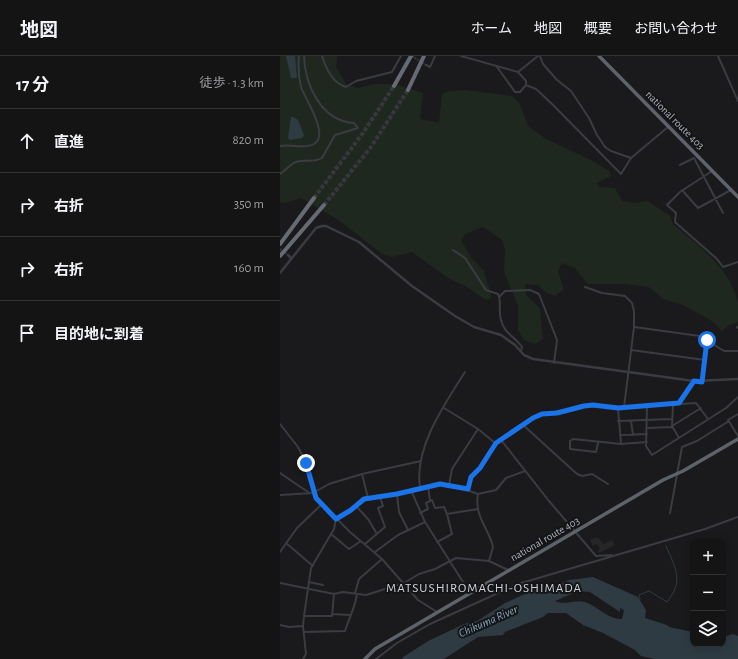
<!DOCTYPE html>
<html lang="ja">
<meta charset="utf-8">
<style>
body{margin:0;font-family:"Alegreya Sans","Noto Sans JP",sans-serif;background:#212122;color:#f1f3f6}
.controls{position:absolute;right:12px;bottom:12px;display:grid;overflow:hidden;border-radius:8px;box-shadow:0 2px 10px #0003}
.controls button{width:36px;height:36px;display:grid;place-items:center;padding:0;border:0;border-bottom:1px solid #333334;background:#141415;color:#f1f3f6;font:20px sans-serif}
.stop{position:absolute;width:12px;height:12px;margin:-9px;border:3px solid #1a73e8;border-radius:50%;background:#fff}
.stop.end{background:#1a73e8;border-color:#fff;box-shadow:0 1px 4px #0008}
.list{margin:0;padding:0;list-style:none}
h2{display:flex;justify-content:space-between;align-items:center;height:52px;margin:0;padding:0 16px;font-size:17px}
h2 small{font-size:13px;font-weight:400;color:#9d9ea0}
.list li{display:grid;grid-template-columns:26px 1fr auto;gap:12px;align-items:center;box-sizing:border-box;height:64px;padding:0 16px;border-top:1px solid #333334}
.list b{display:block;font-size:15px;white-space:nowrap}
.list em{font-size:13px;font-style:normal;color:#9d9ea0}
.icon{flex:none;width:22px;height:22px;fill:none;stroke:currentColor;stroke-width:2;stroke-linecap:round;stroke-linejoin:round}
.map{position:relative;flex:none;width:458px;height:603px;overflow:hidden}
header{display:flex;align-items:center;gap:24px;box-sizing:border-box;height:56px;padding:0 20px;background:#141415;border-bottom:1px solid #333334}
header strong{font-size:19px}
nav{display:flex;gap:22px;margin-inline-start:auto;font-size:14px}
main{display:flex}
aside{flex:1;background:#141415}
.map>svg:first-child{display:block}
.built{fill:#262629}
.green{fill:#1f281f}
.water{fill:#2e3b42;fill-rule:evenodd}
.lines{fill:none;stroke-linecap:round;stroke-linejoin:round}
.stream{stroke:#2e3b42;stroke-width:1}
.minor-tunnel{stroke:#37383c;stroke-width:2;stroke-dasharray:2 1;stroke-linecap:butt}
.motorway-tunnel{stroke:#37383c;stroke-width:4;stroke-dasharray:4 2;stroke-linecap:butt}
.minor{stroke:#3a3c42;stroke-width:2}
.tertiary{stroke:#3a3c42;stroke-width:2.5}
.trunk{stroke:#5e626a;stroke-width:3.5}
.motorway{stroke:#666b73;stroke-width:4}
.route{stroke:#1a73e8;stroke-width:5}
.labels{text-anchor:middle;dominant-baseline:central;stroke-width:4;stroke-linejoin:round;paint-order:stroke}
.street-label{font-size:11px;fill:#abb2bd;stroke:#151517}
.water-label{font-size:12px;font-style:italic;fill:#81a4b9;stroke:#151517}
.quarter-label{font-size:13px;letter-spacing:1px;fill:#cdd1d8;stroke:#151517}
</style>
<header>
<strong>地図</strong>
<nav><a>ホーム</a><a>地図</a><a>概要</a><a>お問い合わせ</a></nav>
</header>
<main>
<aside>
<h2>17 分<small>徒歩 · 1.3 km</small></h2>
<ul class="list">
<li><svg class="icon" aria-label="ahead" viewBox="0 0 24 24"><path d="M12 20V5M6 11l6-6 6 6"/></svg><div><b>直進</b></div><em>820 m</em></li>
<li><svg class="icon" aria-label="right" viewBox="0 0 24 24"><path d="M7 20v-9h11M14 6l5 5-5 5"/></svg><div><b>右折</b></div><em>350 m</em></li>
<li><svg class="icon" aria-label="right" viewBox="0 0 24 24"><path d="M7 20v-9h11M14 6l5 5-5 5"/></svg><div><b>右折</b></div><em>160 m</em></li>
<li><svg class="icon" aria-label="arrive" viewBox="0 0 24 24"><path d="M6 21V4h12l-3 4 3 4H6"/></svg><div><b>目的地に到着</b></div></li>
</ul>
</aside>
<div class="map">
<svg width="458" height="603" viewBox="0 0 458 603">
<rect width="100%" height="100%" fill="#1a1a1c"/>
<path class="built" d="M317,481L324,488L332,484L335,489L319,497L318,494L320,493L317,488L313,490L310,484Z"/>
<path class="green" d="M0,0H57L56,11L67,29L79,32L93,28H115L143,37L140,63L159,67L162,38L169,35L185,34L232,40L240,48L248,70L266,83L315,106L329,115L331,120L317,127L318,131L335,132L342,145L354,147L368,145L390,160L393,168C418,190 451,212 458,247C458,252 458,260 458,266L449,269L442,275L433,266L425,261L403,249L383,243L369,231L345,228H308L295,212L282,207L278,216L284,233L275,240L265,236L258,229L245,228L246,239L260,252L263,283L255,288L244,284L238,274V250L224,216L225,193L222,184L203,171L185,178L181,184L190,200L204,215L212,242L206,244L187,231L168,222L132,196L112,201L102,198L60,165L21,142L5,147L0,146Z"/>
<path class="water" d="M6,0H15L17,22H11Z
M11,61H13L18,64L24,79L22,82L10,84L8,82Z
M313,521L358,541L366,554L365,562L387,569L389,571L413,576V588H443V581L453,578L458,580V603H375L361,600L355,594L323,577L303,569L286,557H268L263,561L225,576L223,579L198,581L164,603H122L123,601L150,584L184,568L197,565L225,547L249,536L270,530H278L282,527L289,524ZM298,535L310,536L340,556V552L344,554L342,563C329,564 317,550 305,546C294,543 286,550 275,545Z"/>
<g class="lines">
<path class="stream" d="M360,543L359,539L369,535L387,546C404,525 396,513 386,490"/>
<path class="minor-tunnel" d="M132,0L146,9
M0,193L8,199"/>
<path class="motorway-tunnel" d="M34,142L83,77L114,30
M44,149L91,91L128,34"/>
<path class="minor" d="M42,0C46,12 52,27 66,31L76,25L112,16L121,0
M181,0L238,16L246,25V29L256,33L271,47L341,118L351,102L388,71
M260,0L263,8L277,24L291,35L309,62L317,79L325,91L331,95L351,102
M438,0L458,45
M146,9L150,11L155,0
M217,11L235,36H240L246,29
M238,16L258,0
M0,90C10,88 25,93 34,88C50,79 25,43 21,31C19,22 18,10 19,0
M414,102L443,157
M400,109L414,102
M432,115L400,136L387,149L396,157L395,166L437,203L443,211L458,206
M0,118C5,115 10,108 16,106C24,103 34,107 42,102L55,79L78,72L74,67C41,65 25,29 24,0
M402,134L418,152L451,134
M173,194L185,202L206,234L218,238C222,246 218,255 221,264C224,277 235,281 242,291L241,295
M305,231L322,237L345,240L352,247L354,255V271L344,351
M219,241L225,235L250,234L259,238L277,284L274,307
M354,271L420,280L444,295H458
M457,271L458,272
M351,294L425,304
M422,324L428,284
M399,347L414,325
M367,349L366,390L372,399L446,352L458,341
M393,349L392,370L399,382
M164,352L198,373L215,387
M458,358L448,364L458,380
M338,365L392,363
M351,365L353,379
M0,368L18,391L26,407L36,442L70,476L102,503L138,544L157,556
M242,368L297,418L302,420L312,418L328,428
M392,370L421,352
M367,372L393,371
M340,379L367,378
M221,384L269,445L316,500L332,499
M318,387L316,396L290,393V385L293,383L341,388L338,352
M341,388L367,386
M0,417L28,436
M82,418L88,442
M169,429L172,413L198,373
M148,430L150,445
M140,431C134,392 164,349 185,316
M188,433L191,421L200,412L215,387L234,373L262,358L313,349L338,352L416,347L428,363
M131,434L145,466L190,537
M117,438L119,456L128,474
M198,438L216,434L226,422L245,415
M0,439L33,437L49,428L82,418L141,405
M76,450L88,463L97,478
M140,457L148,453L146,447L152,444L155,452L164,451L167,458
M390,457L402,391L417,385L449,365
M51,478L69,493L81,485
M157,486L172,478L167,458L198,453
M6,487L33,510
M85,488L105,471L98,452L103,450L100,441
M0,496L17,472L42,448
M95,496L118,479L145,466
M29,526L43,529
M0,527L54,538L63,536L86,539L124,527L139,518L155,513L176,502L209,505L228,514
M75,537L79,523L102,503
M52,558L70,559
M24,560H52L54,538
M0,569L9,571L23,570
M24,576L65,575C69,562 75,552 77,538
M23,603L26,598L23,570L24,560L31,512L54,473L56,463L71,454L84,443L117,438L148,430L160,428L176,430L198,438C194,461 209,472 213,491L209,505
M96,603L117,587L150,568L238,528L425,473L458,461"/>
<path class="tertiary" d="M8,199L11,202
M0,217L36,172L42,170H46L79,186L132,230L175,260L194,271L221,279L235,289L244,299L253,303L414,325L458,323"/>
<path class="trunk" d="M319,0L458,141
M85,603L95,593L383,424L403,415L458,383"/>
<path class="motorway" d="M114,30L131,0
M128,34L144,0
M0,188L34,142
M0,200L44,149"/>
</g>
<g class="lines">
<path class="route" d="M26,407L36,442L56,463L71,454L84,443L117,438L160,428L188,433L191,421L200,412L216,387L253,362L262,358L277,357L304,350L313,349L338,352L399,347L414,325L422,326L427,284"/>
</g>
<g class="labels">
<g class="street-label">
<text transform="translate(395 64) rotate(45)">national route 403</text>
<text transform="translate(265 483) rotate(-30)">national route 403</text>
</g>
<g class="water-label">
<text transform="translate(208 565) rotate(-24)">Chikuma River</text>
</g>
<g class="quarter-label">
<text x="204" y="532">MATSUSHIROMACHI-OSHIMADA</text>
</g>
</g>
</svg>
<div class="controls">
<button>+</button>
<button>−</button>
<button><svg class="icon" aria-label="layers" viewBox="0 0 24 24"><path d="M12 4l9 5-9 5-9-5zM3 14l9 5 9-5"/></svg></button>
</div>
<div class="stop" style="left:427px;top:284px"></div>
<div class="stop end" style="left:26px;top:407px"></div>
</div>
</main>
